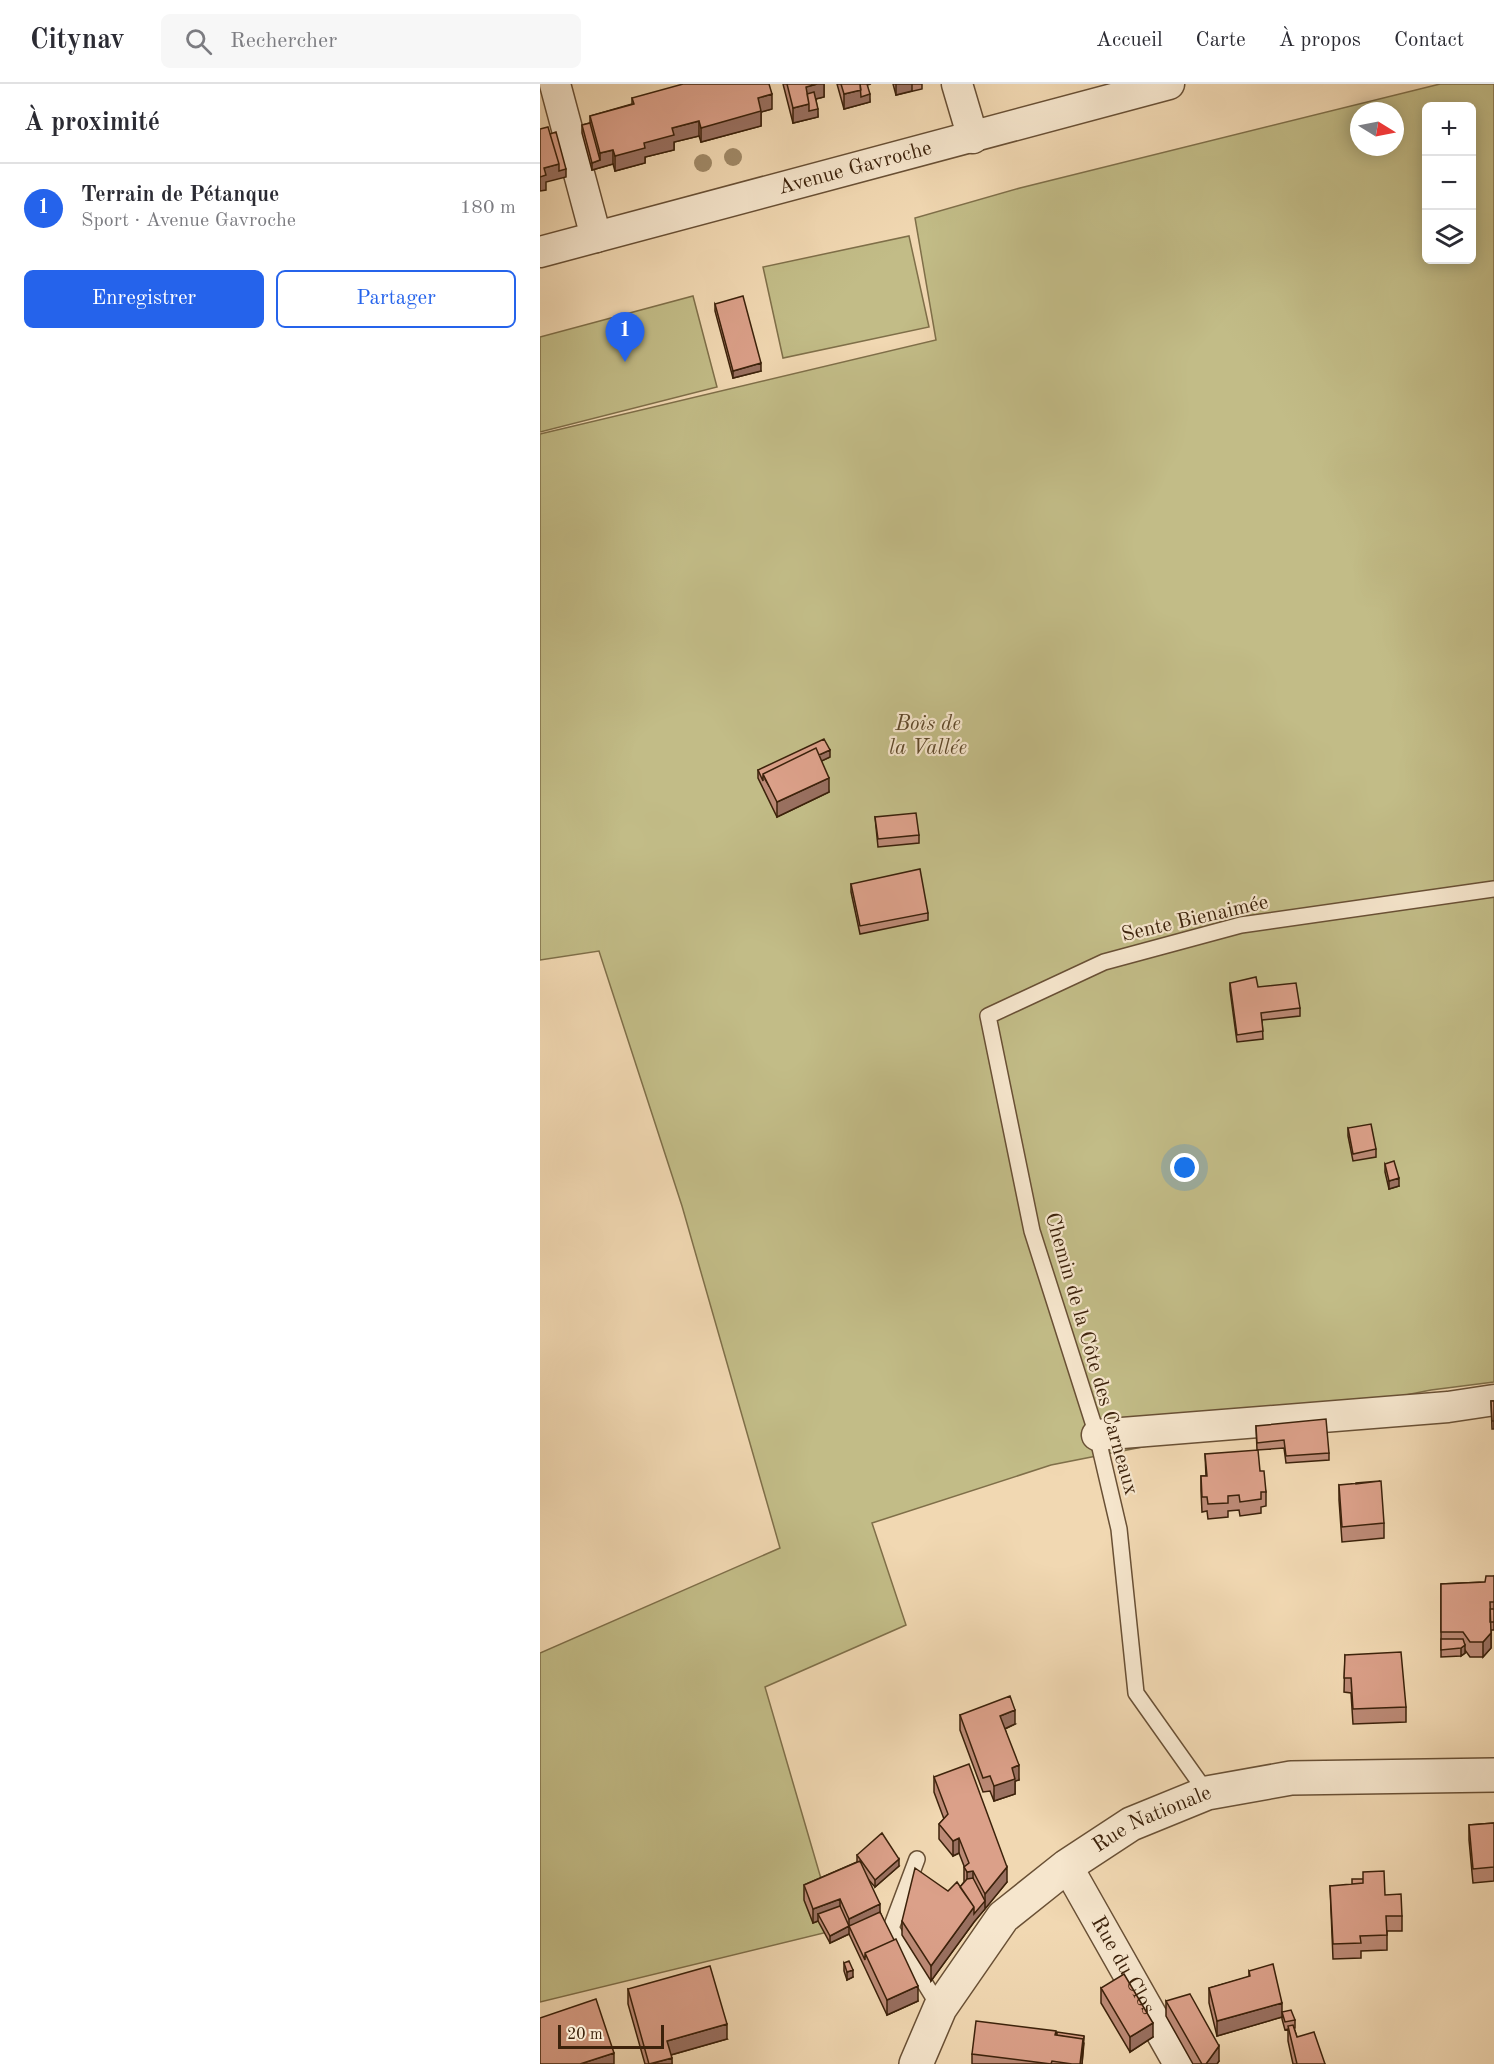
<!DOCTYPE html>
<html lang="fr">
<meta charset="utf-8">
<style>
body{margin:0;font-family:"Old Standard TT",serif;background:#f7f7f7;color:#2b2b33}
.controls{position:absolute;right:18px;top:18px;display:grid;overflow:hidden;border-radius:9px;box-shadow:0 3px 15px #0003}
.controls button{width:54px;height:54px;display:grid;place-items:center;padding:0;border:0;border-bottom:2px solid #e1e1e2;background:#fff;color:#2b2b33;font:30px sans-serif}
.compass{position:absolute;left:810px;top:18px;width:54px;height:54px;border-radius:50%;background:#fff;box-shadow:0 3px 15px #0003;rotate:100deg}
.scale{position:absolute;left:18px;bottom:15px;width:106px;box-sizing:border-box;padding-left:6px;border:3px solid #3c220b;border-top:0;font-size:16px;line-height:21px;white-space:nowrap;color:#3c220b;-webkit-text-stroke:4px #f6e6cd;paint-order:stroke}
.you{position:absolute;left:645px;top:1084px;width:21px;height:21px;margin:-15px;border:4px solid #fff;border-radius:50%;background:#1a73e8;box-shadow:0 0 0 9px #1a73e833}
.badge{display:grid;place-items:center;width:39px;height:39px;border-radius:50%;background:#2563eb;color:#fff;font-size:20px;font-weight:700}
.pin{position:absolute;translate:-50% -50px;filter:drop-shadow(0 2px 3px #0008)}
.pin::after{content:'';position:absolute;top:32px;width:21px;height:18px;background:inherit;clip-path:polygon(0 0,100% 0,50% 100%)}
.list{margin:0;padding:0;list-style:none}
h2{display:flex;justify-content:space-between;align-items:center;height:78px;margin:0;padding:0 24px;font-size:26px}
h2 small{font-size:20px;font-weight:400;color:#7c7c81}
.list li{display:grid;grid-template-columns:39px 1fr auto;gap:18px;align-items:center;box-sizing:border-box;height:90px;padding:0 24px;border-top:2px solid #e1e1e2}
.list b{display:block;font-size:22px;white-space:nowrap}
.list p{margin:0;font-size:20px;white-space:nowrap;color:#7c7c81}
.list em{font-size:20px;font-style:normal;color:#7c7c81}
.actions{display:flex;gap:12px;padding:18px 24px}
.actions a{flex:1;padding:14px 0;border:2px solid #2563eb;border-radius:9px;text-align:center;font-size:21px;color:#2563eb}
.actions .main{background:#2563eb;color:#fff}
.icon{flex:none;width:33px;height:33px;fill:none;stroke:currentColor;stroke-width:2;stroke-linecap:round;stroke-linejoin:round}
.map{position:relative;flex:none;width:954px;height:1980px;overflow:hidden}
header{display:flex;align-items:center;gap:36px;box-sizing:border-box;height:84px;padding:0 30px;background:#fff;border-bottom:2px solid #e1e1e2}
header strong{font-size:28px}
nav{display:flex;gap:33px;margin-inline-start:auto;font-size:21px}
.search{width:420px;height:54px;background:#f7f7f7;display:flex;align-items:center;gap:15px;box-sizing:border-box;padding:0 21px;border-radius:9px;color:#7c7c81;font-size:22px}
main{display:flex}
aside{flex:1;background:#fff}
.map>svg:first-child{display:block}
.green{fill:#c2bc87;stroke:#7f6f49;stroke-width:1.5;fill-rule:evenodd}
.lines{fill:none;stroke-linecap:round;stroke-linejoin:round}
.service-casing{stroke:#695035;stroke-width:18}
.minor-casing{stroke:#695035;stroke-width:33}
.tertiary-casing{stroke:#695035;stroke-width:36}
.service{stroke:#f6e6cd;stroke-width:15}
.minor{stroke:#f6e6cd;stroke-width:30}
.tertiary{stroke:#f6e6cd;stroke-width:33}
.tree{fill:#a08967}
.wall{fill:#bc8a76;stroke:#3c220b;stroke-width:1.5}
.shaded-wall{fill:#997060;stroke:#3c220b;stroke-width:1.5}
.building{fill:#dba089;stroke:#3c220b;stroke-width:1.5}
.labels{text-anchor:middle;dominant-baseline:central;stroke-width:4.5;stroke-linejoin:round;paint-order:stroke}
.street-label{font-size:21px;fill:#3c220b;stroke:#f6e6cd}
.park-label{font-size:21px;font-style:italic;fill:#5e482a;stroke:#f6e6cd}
</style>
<header>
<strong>Citynav</strong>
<div class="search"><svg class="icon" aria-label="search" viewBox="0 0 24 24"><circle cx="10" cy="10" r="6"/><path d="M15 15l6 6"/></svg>Rechercher</div>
<nav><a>Accueil</a><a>Carte</a><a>À propos</a><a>Contact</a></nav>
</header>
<main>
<aside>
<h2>À proximité<small></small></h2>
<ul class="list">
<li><span class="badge">1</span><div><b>Terrain de Pétanque</b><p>Sport · Avenue Gavroche</p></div><em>180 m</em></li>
</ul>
<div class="actions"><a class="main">Enregistrer</a><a>Partager</a></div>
</aside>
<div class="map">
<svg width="954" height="1980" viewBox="0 0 954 1980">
<rect width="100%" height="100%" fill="#f1d8b2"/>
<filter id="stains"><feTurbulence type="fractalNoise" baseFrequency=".00333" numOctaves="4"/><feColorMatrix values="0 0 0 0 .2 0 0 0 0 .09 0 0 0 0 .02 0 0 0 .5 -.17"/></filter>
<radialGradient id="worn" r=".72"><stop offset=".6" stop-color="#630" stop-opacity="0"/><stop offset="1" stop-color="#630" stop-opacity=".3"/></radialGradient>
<path class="green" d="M900,0H954V1298L891,1306L511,1381L332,1439L366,1541L225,1603L296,1846L0,1918V1569L240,1464L142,1122L59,867L0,876V350L396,256L375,134L480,104ZM886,22H932V176H886ZM819,27H855V63H819Z
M369,152L389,243L243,274L223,183Z
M153,212L177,303L0,348V253Z"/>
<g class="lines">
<defs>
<path id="service" d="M667,1709L596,1609L579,1445L557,1351L492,1147L448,932L564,878L701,841L954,805
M377,1775L351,1844L400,1924"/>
<g id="minor">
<path d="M15,0L56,153"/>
<path d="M417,0L433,54"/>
<path id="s1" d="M0,168L629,0"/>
<path d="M557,1351L908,1323L954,1316"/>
<path id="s2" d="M527,1782L639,1980"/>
</g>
<g id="tertiary">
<path id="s3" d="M376,1980L400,1924L463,1833L527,1782L591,1740L667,1709L751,1694L954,1691"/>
</g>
</defs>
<use href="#service" class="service-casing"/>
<use href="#minor" class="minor-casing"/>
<use href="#tertiary" class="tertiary-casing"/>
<use href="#service" class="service"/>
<use href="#minor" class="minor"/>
<use href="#tertiary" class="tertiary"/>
</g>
<g class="tree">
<circle cx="193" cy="73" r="9"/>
<circle cx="163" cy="79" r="9"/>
</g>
<path class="wall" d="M243,0H284V13L276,15L278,33L253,39Z
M297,0H331L327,1L330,18L304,25Z
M353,0H382V5L356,11Z
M92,14L232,25L221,28V42L161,58L159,52L134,58V66L105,73V79L75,87L73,80L52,86L42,49V41L50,39V32L92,20Z
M175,220L221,287L193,294L175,227Z
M290,673L281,677L289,708L237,733L218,694V686Z
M335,733L379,751V759L338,763Z
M311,800L388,829V836L320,850L311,808Z
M690,899L718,903L760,924V932L722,936L723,955L697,958L690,906Z
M808,1044L836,1065V1073L813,1077L808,1052Z
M845,1080L859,1102L849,1105L845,1088Z
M951,1317H954V1345H952Z
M716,1342L789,1369V1376L746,1379L744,1364L717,1366Z
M665,1370L720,1387L726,1408V1422L721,1423V1429L700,1432L699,1426L688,1427V1433L668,1435L667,1427L662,1428L661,1407V1392H666Z
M799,1401L844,1439V1454L802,1458L799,1416Z
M954,1492V1546H951V1564L943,1573H930L925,1566V1569L921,1572L901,1573V1500L945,1498Z
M805,1571L866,1623V1638L813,1640L811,1609L804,1608Z
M420,1631L475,1640L465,1645L479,1696L475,1697V1710L454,1717L450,1707L443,1708L420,1646Z
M394,1693L467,1798L434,1838L391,1897L362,1851V1837L408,1807L420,1803L424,1798V1782L419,1769L413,1772L399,1755V1740L404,1735L394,1708Z
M954,1739V1797L933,1799L929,1756V1741Z
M317,1771L359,1782L335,1803L328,1795L340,1828L378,1917L347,1931L309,1850L290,1859L278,1837L273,1839L264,1816V1801L317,1778Z
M790,1802L845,1811L862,1832V1847H847V1866L821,1867V1874L793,1875Z
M304,1879L313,1893L307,1896L304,1887Z
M709,1887L742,1933L677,1952L669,1919V1904L709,1893Z
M561,1904L613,1953L590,1968L561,1919Z
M88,1905L187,1955L131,1971L132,1980H105L88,1920Z
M626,1917L679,1977L677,1980H653L626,1932Z
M742,1928L755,1936V1944H754L757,1953L785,1980H753L748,1957V1945L745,1946L742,1935Z
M516,1951L544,1959L542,1980H432V1970Z"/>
<path class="shaded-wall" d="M277,0H284V13L267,17L266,3Z
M356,0H372V7L356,11Z
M321,6L330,10V18L304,25V10Z
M232,10V25L221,28V42L161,58V44L218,14Z
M269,20L278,25V33L253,39V24Z
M159,37V52L134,58V66L105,73V79L75,87V72L132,44Z
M73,66V80L52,86V79L60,76V69Z
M19,80L26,85V93L6,98V106L0,107V93L4,84Z
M221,279V287L193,294V287Z
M290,666V673L229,702L225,695Z
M289,694V708L237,733V718Z
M859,1094V1102L849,1105V1097Z
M951,1549V1564L943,1573V1558Z
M925,1561V1569L921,1572V1564Z
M475,1626V1640L460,1647V1632Z
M479,1681V1696L475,1697V1710L454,1717V1702L472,1684Z
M419,1754V1769L413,1772V1757Z
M359,1775V1782L335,1803V1796Z
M467,1783V1798L445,1825V1810Z
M433,1787V1801L427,1803V1788Z
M300,1815V1830H278V1837L273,1839V1825Z
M445,1817V1825L434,1838L391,1897V1882L434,1823Z
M340,1820V1835L309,1842V1835Z
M309,1842V1850L290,1859V1852Z
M313,1886V1893L307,1896V1888Z
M378,1902V1917L347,1931V1916Z
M742,1919V1933L677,1952V1937Z
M613,1939V1953L590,1968V1953Z
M187,1940V1955L127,1972V1957Z
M544,1952L542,1980H540L543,1955Z
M679,1962V1977L677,1980H666Z
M74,1969V1980H40Z
M132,1974V1980H110Z"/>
<path class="building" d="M143,0H229L232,10L218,14L221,27L161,44L159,37L132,44L134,51L104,59L105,64L75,72L73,66L60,69L50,32L94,20L92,14Z
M247,0H277L266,3L269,20L253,24Z
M301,0H320L321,6L304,10Z
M320,0H327L330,10L321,13Z
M274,8L278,25L269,27V20L267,10Z
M50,39L60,76L52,79L42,41Z
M8,43L19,80L4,84L6,91L0,93V45Z
M16,48L26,85L19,87V80L10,50Z
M203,212L221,279L193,287L175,220Z
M284,655L290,666L279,671L276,664L223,690V697L218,686Z
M276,664L289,694L237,718L223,690Z
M376,729L379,751L338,755L335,733Z
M380,785L388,829L320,842L311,800Z
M716,893L718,903L756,899L760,924L721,929L723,947L697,951L690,899Z
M831,1040L836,1065L813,1070L808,1044Z
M854,1077L859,1094L849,1097L845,1080Z
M951,1317H954V1337H952Z
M786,1335L789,1369L746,1372L744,1356L717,1359L716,1342Z
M718,1366L720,1387H724L726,1408H721V1415L700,1418L699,1411L688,1412V1419L668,1420L667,1413H662L661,1392H667L665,1370Z
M840,1397L816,1400V1399Z
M841,1397L844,1439L802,1443L799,1401Z
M946,1492H954V1518H950L951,1549L943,1558H930L923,1548H901V1500L945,1498Z
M950,1525H954V1538H950Z
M901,1555H923L925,1561L921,1564L901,1566Z
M861,1568L866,1623L813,1625L811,1594H804L805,1571Z
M470,1612L475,1626L460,1632L479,1681L472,1684L475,1695L454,1702L450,1692L443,1694L420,1631Z
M429,1680L467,1783L445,1810L433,1787L427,1788L424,1783L429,1779L419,1754L413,1757L399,1740L408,1730L394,1693Z
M954,1739V1783L933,1785L929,1741Z
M342,1749L359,1775L335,1796L317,1771Z
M320,1777L340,1820L309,1835L300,1815L273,1825L264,1801Z
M375,1784L408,1807L417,1798L434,1823L391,1882L362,1837Z
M844,1787L845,1811L861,1810L862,1832H846L847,1851L820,1852L821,1859L793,1860L790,1802L823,1799V1788Z
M433,1794L445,1817L434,1830V1823L420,1803L427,1795Z
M812,1795H823V1799L812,1800Z
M300,1822L309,1842L290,1852L278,1830Z
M340,1828L354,1856L325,1869V1876L309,1842Z
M356,1855L378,1902L347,1916L325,1869Z
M309,1877L313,1886L307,1888L304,1879Z
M733,1880L742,1919L677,1937L669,1904L710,1892L709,1887Z
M170,1882L187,1940L127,1957L132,1974L109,1980L88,1905Z
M584,1890L613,1939L590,1953L561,1904Z
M650,1910L679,1962L666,1980H662L626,1917Z
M56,1915L74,1969L40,1980H0V1934Z
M751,1926L755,1936L745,1938L742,1928Z
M436,1937L516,1947L515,1951L543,1955L540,1980H532L512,1977L511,1980L432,1970Z
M753,1941L757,1953L774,1948L785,1980H757L748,1942Z
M517,1948L544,1952L543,1962V1955L517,1951Z"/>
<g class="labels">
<g class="street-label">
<text stroke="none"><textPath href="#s1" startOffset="326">Avenue Gavroche</textPath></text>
<text transform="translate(655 835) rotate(-13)">Sente Bienaimée</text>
<text transform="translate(551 1270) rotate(74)">Chemin de la Côte des Carneaux</text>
<text stroke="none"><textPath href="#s3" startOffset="351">Rue Nationale</textPath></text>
<text stroke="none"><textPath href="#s2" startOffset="114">Rue du Clos</textPath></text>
</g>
<g class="park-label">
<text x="388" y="640">Bois de<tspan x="388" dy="24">la Vallée</tspan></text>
</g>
</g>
<rect width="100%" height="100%" filter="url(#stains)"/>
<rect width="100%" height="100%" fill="url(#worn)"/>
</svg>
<div class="controls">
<button>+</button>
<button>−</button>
<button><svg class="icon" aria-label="layers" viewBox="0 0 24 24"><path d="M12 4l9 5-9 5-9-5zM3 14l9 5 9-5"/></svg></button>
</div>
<svg class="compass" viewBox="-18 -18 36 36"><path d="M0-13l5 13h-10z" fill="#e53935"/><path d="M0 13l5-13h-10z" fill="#7c7c81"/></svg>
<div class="scale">20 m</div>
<div class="you"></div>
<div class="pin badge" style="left:85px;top:278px">1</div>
</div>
</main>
